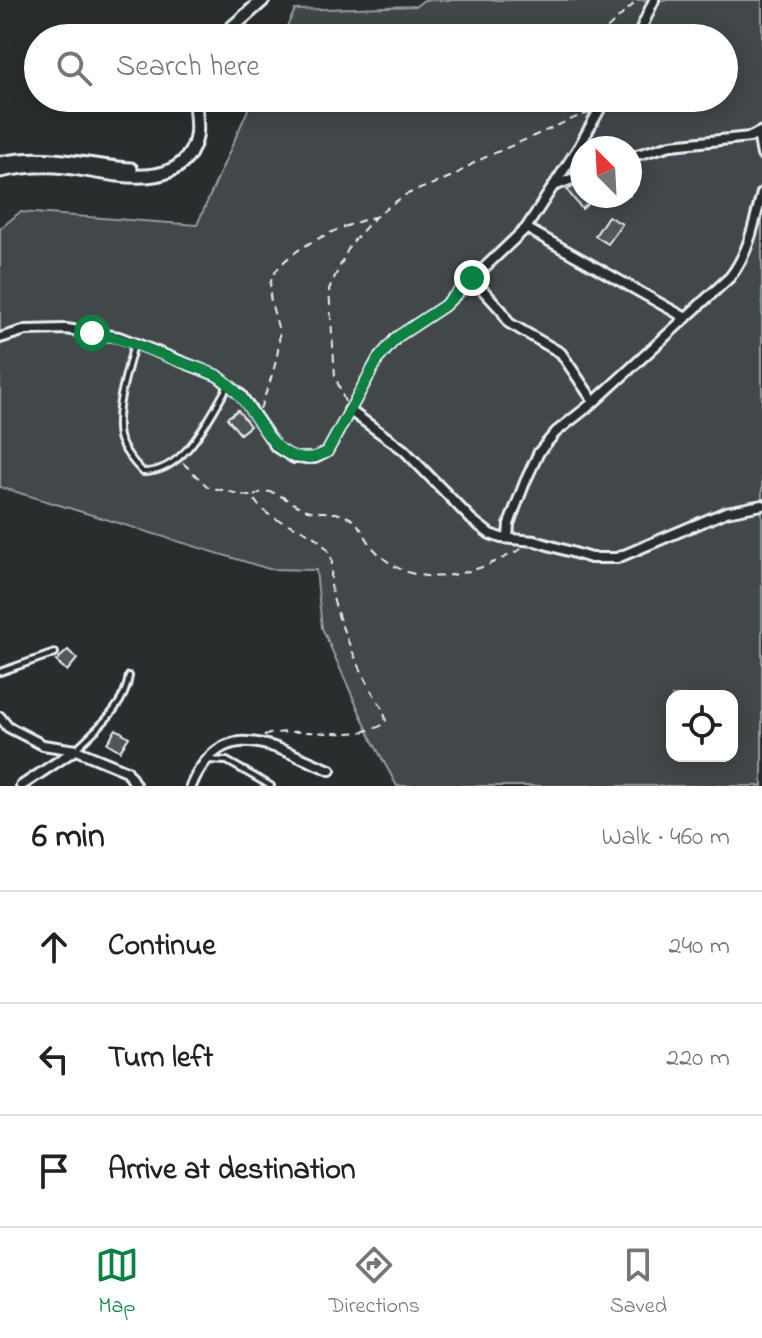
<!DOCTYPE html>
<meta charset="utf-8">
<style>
body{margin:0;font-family:"Indie Flower",sans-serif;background:#f2f2f2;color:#222}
.controls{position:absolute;right:24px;bottom:24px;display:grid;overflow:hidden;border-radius:16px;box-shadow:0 4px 20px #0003}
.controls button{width:72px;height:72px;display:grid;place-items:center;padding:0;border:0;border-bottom:2px solid #e0e0e0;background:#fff;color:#222;font:40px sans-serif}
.compass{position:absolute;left:570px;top:136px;width:72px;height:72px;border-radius:50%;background:#fff;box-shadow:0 4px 20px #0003;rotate:336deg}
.stop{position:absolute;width:24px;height:24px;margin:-18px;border:6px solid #0b8043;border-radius:50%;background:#fff}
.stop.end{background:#0b8043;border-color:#fff;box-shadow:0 2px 8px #0008}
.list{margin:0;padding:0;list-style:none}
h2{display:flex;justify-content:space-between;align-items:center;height:104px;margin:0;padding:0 32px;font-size:34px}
h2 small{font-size:26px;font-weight:400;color:#767676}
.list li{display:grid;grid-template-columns:52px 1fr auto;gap:24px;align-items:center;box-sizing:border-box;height:112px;padding:0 32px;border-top:2px solid #e0e0e0}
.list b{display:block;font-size:30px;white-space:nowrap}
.list em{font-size:26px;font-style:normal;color:#767676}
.icon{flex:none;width:44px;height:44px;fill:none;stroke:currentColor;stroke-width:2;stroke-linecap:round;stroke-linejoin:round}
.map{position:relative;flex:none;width:762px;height:786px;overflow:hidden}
.search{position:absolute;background:#fff;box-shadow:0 4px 20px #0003;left:24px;right:24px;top:24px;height:88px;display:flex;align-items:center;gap:20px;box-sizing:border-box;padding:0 28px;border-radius:44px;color:#767676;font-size:30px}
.sheet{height:440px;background:#fff}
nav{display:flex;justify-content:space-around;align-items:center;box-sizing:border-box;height:112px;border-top:2px solid #e0e0e0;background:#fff;font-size:22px;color:#767676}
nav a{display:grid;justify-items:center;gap:4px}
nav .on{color:#0b8043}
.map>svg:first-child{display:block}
.green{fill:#424648;stroke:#959ca0;stroke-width:2;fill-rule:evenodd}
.building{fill:#535759;stroke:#e8f1f8;stroke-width:2}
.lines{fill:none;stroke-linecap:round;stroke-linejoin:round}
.service-casing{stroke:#e8f1f8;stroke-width:10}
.minor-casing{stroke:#e8f1f8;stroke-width:14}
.secondary-casing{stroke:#e8f1f8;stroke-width:17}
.path{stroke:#e8f1f8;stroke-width:2;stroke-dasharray:8 6;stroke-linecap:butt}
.service{stroke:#2a2d2e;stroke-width:4}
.minor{stroke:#2a2d2e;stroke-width:8}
.secondary{stroke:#2a2d2e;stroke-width:11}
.route{stroke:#0b8043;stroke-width:10}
</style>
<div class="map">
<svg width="762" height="786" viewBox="0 0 762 786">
<rect width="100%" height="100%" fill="#2a2d2e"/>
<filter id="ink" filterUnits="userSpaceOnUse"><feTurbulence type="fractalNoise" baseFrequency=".0125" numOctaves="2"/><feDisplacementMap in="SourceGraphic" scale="16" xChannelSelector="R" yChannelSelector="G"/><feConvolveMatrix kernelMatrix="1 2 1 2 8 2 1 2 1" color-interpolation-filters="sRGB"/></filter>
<g filter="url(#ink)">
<path class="green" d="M424,0H762V786H397L372,740L322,628L316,570L269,569L0,487V229L20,212L197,225L253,98H724V38H281L295,10L416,6ZM582,148H630V196H582ZM672,696H732V756H672Z"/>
<path class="building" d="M578,184L582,189V196H588L591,201L582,209L567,190Z
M608,216L622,224L608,244L595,236Z
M238,410L250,426L240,434L227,418Z
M68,650L77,659L67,671L56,661Z
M116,729L129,737L120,751L107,743Z"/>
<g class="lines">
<defs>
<path id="service" d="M134,344C128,369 112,415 120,440C125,453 134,463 143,472C185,473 210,416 228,386
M0,672L55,653
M77,748C98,727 125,707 129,676
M208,760L227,761L271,786"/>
<path id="minor" d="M637,38L654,0
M758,133L762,155
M630,157L671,145L750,137L762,131
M554,186L582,175
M526,228L686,318
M472,278L502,311L509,323L561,353L594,402
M0,338L26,330L66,329L119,337L218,376L241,395L276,447L294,458H315L327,452L378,359L397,337L444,306L526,228L580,145L606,98
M349,410L404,450L472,520L490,534L501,538L535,541L591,558H617L726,512L762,505
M508,538L509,524L525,482L539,452L556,432L594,402L730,277C749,253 754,223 762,193
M0,717L8,727L43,745L76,750L127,771L136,786
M21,786L75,750
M191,786C223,712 275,748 330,770"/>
<path id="secondary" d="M220,38L263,0
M0,163C49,153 84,166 131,169
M0,171C19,167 37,165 56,166C94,168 173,197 193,147C200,132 195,114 195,98"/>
</defs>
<use href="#service" class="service-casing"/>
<use href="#minor" class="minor-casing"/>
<use href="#secondary" class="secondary-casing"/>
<path class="path" d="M597,38L638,0
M345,402L335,376L329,289L350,245L375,217L405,195L453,176L477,161L579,116L590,113
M260,409C268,387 277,365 279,342C281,324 268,305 270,287C272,253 344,225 374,217
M183,463L208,487L253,497C268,527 306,522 326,548C336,559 330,569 331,583C331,594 336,608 339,618C347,641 358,664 369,686C376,700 385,707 386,723C352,744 302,724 262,736
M254,496C259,492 265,491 271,492C285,496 297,508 311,511C323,513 336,511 348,517C362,524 365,539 375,550C417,596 477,573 523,548"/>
<use href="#service" class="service"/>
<use href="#minor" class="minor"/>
<use href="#secondary" class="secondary"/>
</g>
</g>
<g class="lines" filter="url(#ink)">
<path class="route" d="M92,333C122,338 147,349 175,360C189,365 204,369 216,375C258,397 270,481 327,452L378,359L397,337L444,306L472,278"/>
</g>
</svg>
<div class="controls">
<button><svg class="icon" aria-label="locate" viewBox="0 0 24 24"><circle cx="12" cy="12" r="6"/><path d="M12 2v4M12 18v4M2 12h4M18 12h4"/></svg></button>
</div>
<svg class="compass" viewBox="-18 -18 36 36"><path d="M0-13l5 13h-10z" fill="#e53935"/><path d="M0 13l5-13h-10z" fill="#767676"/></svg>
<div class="stop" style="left:92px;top:333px"></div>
<div class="stop end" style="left:472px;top:278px"></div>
<div class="search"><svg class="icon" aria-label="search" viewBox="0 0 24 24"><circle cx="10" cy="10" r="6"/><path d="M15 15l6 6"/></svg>Search here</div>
</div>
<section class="sheet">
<h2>6 min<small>Walk · 460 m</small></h2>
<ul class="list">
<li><svg class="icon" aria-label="ahead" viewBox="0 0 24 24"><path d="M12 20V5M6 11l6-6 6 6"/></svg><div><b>Continue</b></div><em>240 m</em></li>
<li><svg class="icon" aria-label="left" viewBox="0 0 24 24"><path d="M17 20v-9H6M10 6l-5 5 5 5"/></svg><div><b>Turn left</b></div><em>220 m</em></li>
<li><svg class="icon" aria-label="arrive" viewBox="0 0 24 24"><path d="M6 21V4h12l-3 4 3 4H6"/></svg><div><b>Arrive at destination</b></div></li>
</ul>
</section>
<nav>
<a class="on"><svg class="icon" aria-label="map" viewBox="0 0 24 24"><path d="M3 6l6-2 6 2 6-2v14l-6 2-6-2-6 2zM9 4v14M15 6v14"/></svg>Map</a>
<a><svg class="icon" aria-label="directions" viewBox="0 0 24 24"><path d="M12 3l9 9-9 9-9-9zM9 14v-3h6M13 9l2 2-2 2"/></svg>Directions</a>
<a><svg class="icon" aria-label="saved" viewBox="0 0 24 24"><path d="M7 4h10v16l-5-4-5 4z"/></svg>Saved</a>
</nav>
